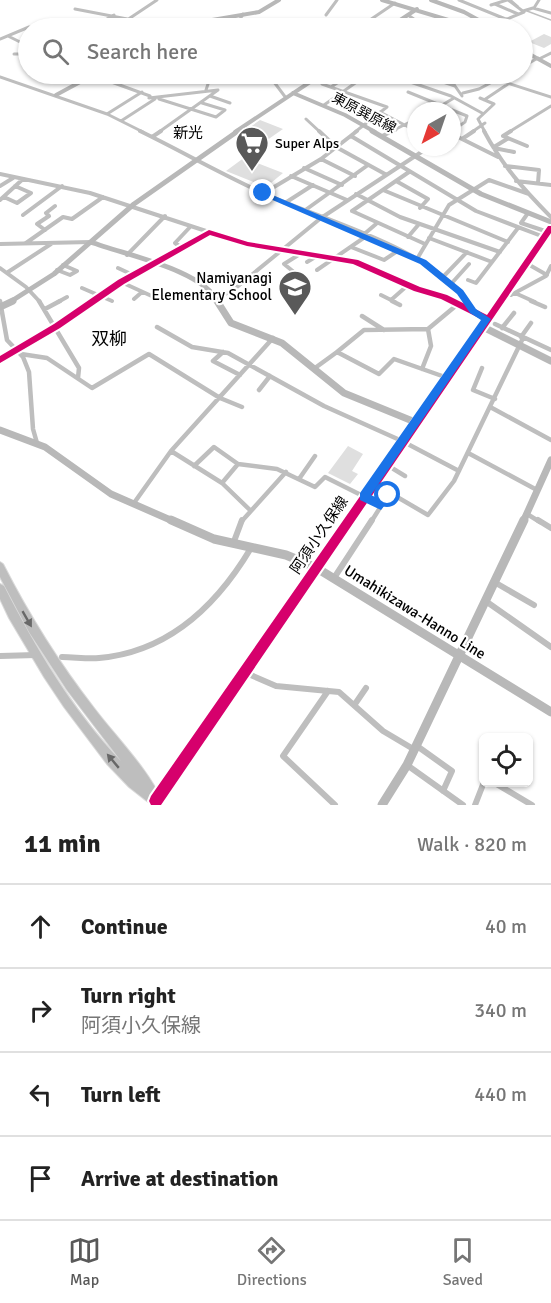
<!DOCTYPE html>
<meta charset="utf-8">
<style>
body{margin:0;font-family:Signika,"Noto Sans JP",sans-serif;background:#f6f6f6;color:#222}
.controls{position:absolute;right:18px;bottom:18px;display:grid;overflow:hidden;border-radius:9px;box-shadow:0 2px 4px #0004}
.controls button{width:54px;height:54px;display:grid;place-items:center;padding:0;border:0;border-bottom:2px solid #e0e0e0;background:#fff;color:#222;font:30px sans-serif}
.compass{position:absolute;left:407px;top:102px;width:54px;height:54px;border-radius:50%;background:#fff;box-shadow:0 2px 4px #0004;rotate:220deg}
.stop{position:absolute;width:18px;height:18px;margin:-14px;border:4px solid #1a73e8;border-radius:50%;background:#fff}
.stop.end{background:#1a73e8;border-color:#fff;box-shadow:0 2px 6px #0008}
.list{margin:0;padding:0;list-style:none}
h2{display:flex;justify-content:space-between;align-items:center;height:78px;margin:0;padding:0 24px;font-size:26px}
h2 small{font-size:20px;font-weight:400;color:#767676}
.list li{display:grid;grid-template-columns:39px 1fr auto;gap:18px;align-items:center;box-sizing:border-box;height:84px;padding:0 24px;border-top:2px solid #e0e0e0}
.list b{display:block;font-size:22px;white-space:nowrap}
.list p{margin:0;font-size:20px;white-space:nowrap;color:#767676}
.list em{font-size:20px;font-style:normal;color:#767676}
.icon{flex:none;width:33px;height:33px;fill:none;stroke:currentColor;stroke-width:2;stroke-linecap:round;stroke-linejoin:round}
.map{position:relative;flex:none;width:551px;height:805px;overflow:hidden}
.search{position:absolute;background:#fff;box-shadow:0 2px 4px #0004;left:18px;right:18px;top:18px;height:66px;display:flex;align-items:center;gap:15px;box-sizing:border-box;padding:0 21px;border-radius:33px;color:#767676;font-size:22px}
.sheet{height:414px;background:#fff}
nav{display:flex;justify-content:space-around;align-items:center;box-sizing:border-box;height:84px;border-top:2px solid #e0e0e0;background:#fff;font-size:16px;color:#767676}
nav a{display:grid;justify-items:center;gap:3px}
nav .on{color:#595959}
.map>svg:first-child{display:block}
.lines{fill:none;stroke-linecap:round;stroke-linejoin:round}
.stream{stroke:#bfbfbf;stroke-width:1.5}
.building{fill:#dfdfdf}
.highway-casing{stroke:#dbdbdb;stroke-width:2}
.street-far3{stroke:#bebebe;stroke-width:3}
.street-far2{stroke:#bebebe;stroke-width:4}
.street-far1{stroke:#bebebe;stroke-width:4.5}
.street{stroke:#bebebe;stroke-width:6}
.secondary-far3{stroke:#b8b8b8;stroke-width:4}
.secondary-far2{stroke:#b8b8b8;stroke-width:5}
.secondary-far1{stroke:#b8b8b8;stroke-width:7}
.secondary{stroke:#b8b8b8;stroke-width:9}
.highway{fill:#bebebe;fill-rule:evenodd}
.cycleway-casing{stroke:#fff;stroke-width:4}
.cycleway{fill:#d6006c;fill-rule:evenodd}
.oneway{fill:#686868}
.route{fill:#1a73e8}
.labels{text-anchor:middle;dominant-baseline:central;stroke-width:4.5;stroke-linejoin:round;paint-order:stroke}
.far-street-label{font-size:14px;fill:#000;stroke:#fff}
.far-poi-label{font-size:14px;fill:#000;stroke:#fff;text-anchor:start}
.far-quarter-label{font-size:15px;fill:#000;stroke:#fff}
.poi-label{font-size:15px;fill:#000;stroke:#fff;text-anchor:end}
.street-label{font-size:15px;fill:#000;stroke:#fff}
.quarter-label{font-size:18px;fill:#000;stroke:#fff}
</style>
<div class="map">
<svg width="551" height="805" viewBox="0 0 551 805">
<rect width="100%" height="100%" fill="#fff"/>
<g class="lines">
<path class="stream" d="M511,0L518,6
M527,11L551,20"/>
</g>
<path class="building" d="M544,34L551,37V44L544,48L529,42Z
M260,120L283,129L260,145L251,141L262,133L249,128Z
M256,149L264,152L252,161L283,173L266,187L226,171Z
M348,446L363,454L352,471L358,474L350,484L328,473Z"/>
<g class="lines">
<defs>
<path id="highway" d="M0,562L3,564C29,615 59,663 94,708C115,736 149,770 162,801L160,805H152L129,787L107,764L64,707L44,677L9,618L0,599V584L4,586C35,647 73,712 121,761L67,690L29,632L0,577Z"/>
</defs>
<use href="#highway" class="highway-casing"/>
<path class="street-far3" d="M459,0L508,20
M495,4L518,14
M491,5L507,0
M534,8L539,0
M75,9L169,27
M523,11L533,8L551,13
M326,15L337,0
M408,15L418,22L419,28
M130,18L157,0
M364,24L395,3
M490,26L524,12L508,0
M173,27L185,28
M91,28L114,15
M235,28L243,14
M8,36L28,46
M0,39L29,27L36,28
M14,54H28
M539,59L551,53
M522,67L538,58
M203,74L211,75L206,90
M268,74L286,98
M337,74L322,84L387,107L355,132
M387,74L451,96L482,113
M447,74L455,86
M92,75L150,96L149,98L218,90L159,132
M0,77L107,114L143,132
M428,77L455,86L462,96
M477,77L482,75L551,97
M271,80L317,77
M331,87L351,74
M408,92L467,116L465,122L452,131
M463,93L479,89L507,74
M210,96L230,103
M334,98L375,116
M480,98L494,104
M159,99L216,117L225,110L202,103
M484,100L508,84
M324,105L368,74
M432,111L454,98
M380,112L416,131
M107,114L142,92
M306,119L320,132
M372,119L396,130
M121,121L155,99
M390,132L416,119
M472,132L485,123
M485,132L478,119L494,104
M509,132L551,106"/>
<path class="street-far2" d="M140,131C181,151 221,174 263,193C324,221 428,246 467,302
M319,131L336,147L385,174
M484,131C502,165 524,190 551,217
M452,134L498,157
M351,136L476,211L544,237
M382,136L393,131
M503,136L511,131
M503,136L527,146
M152,137L161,131
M462,139L474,131
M494,147L507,139
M494,148L514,152
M321,159L355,176
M505,166L539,170L538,183
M304,168L342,185
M409,172L352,211L425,244
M0,174L90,193L209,232
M291,176L347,200
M396,181L428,199L420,208
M516,181L551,185
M0,186L13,178
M383,190L508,242
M264,193L321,159L357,131
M356,194L400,217L500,252
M4,197L17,203L31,193L15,186
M0,200L23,179
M285,203L313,185
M304,211L368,165
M528,213L521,223L548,232
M23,215L62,186
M45,230L37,224L49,216L46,213L55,206
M362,236L376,224
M408,237L419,224
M429,238L492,262
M26,243L63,217L72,219L103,197
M0,244L91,242
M351,247L384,260L399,250
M182,248L175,243L191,226
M300,254L284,264L300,277
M127,255L165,216
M417,259L449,205L489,180L529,194
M307,262L317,256
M526,263L547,275
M0,268L26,287L40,302
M118,268L133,275
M57,270L70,275L77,271L63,265
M317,270L365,237
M8,272L51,244
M443,277L467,252
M468,280L476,283L518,228
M121,282L156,298
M451,284L469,264
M82,288L112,301
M505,293L511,295L546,276L551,266
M515,293L535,302
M381,295L395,302
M216,298L232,291L321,218L429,147
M134,299L142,292
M391,300L408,285
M58,302L67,297
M92,302L121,282L209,232L247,244L355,262L454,302"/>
<path class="street-far1" d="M0,301L7,340L23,357L29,372L33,429L37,443
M39,301L79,368L78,378
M392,301L400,305
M451,301L487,319
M466,301L472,309
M531,301L545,307
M45,309L60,301
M362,316L384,330
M495,324L551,350
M157,327L192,347L228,353L324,406L402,441L459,471
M502,328L514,313
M521,337L531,323
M223,352L213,361L240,375
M337,352L364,330L428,329L458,304
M21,354L47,358L92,388L149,354L220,398L242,407
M0,360L94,301
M315,368L337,352L379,374L394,359L445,377
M482,368L473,390L495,399
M422,369L431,346L428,329
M259,390L270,376
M492,408L551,440
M171,451L222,483L251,511
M470,454L537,490
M387,465L405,476
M194,466L214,447L238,464L277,469L315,487L325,477L381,505
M299,479L315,456
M222,483L238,464
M134,503L171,451L273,338
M527,514L540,522
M241,522L286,472
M371,522L388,495L392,494L428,515L454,481L523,338"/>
<path class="street" d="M538,520L551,528
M233,544L242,520
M334,578L372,520
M496,583L534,605
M487,602L551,647
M0,656L36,655
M62,657C74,657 87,659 99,658C169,652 217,605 251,548
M246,673L276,686L339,692L383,731L415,750
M328,691L283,756L335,805
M355,704L366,688
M417,746L452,771L443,791
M407,765L463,805
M493,782L532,805
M475,805L484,782"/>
<path class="secondary-far3" d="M382,0L475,28
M431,0L464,12L493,28
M165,28L259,12L279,0
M388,28L417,9
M522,50L551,66
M293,93L345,115L375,132
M56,95L95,74
M235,132L322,74"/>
<path class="secondary-far2" d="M372,131L481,194L551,222
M91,242C124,255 202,269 218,302
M10,302L54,274L134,204L238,131
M500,302L551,228"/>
<path class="secondary-far1" d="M217,301L231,323L282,343L344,393L415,422
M0,307L13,301
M481,326L551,361
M0,430L45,447L111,494L175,522
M348,522L501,301
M523,522L551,460"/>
<path class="secondary" d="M171,520L214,539L286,555L315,567L551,712
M156,801L350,520
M382,805L407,765L524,520"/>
<use href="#highway" class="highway"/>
<defs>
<path id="cycleway" d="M548,226H551V233L161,805H151L149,801L151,796L483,320L441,299L414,291L353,264L247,246L210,235L124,284L60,328L0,363V356L54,324L118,280L209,230L248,242L358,260L420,287L447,295L487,315Z"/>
</defs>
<use href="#cycleway" class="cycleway-casing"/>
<use href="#cycleway" class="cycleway"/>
</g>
<defs><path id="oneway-solid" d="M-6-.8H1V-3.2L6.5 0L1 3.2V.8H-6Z" transform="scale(1.5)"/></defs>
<g class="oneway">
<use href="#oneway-solid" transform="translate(27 619) rotate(60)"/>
<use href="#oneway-solid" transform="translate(113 761) rotate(-130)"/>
</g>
<path class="route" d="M263,191L426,260L463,290L476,309L491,319L371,495L379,499L384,492H392L393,495L381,510L360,500V493L481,320L470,313L457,294L420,264L261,195Z"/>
<defs>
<symbol id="supermarket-pin" viewBox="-11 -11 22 30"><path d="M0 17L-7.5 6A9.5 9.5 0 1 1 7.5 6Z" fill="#595959" stroke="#fff"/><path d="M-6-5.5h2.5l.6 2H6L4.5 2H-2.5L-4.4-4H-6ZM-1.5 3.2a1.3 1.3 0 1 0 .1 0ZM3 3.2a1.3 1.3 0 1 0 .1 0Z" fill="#fff"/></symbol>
<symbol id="school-pin" viewBox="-11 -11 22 30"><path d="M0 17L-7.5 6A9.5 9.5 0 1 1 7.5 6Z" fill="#595959" stroke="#fff"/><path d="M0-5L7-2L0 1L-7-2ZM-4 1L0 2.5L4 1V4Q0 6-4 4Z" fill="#fff"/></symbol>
</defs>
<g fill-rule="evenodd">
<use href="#supermarket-pin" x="233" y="124" width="38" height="52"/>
<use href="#school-pin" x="276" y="268" width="38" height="52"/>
</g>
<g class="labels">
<g class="far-street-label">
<text transform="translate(364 113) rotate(28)">東原巽原線</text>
</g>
<g class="far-poi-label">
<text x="275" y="143">Super Alps</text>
</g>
<g class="far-quarter-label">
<text x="188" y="133">新光</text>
</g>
<g class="poi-label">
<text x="272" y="278">Namiyanagi<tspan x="272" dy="17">Elementary School</tspan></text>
</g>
<g class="street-label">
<text transform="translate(319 535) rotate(-56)">阿須小久保線</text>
<text transform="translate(415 612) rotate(32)">Umahikizawa-Hanno Line</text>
</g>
<g class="quarter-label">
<text x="109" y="339">双柳</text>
</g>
</g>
</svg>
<div class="controls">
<button><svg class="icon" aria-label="locate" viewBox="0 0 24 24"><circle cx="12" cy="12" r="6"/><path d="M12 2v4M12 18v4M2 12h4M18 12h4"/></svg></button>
</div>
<svg class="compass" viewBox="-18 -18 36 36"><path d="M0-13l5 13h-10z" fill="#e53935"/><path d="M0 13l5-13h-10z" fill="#767676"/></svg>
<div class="stop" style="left:388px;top:495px"></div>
<div class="stop end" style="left:263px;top:193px"></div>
<div class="search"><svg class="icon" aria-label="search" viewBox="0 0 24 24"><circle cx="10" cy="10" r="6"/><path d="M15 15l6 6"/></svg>Search here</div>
</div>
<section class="sheet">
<h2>11 min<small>Walk · 820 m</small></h2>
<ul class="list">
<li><svg class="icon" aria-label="ahead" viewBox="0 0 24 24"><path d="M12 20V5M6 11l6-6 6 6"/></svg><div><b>Continue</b></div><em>40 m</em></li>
<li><svg class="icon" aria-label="right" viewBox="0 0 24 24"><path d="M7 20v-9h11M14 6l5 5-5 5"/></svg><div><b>Turn right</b><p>阿須小久保線</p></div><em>340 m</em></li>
<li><svg class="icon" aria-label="left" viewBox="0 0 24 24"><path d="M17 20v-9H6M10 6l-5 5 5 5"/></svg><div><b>Turn left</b></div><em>440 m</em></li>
<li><svg class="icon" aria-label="arrive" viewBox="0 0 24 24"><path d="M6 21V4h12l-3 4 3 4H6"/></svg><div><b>Arrive at destination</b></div></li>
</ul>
</section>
<nav>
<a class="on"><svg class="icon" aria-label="map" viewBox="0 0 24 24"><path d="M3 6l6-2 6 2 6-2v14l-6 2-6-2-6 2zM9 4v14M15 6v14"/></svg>Map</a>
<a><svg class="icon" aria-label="directions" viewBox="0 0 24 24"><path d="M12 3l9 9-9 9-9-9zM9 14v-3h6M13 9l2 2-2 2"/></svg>Directions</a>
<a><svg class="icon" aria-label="saved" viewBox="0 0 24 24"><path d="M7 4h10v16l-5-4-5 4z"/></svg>Saved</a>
</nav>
